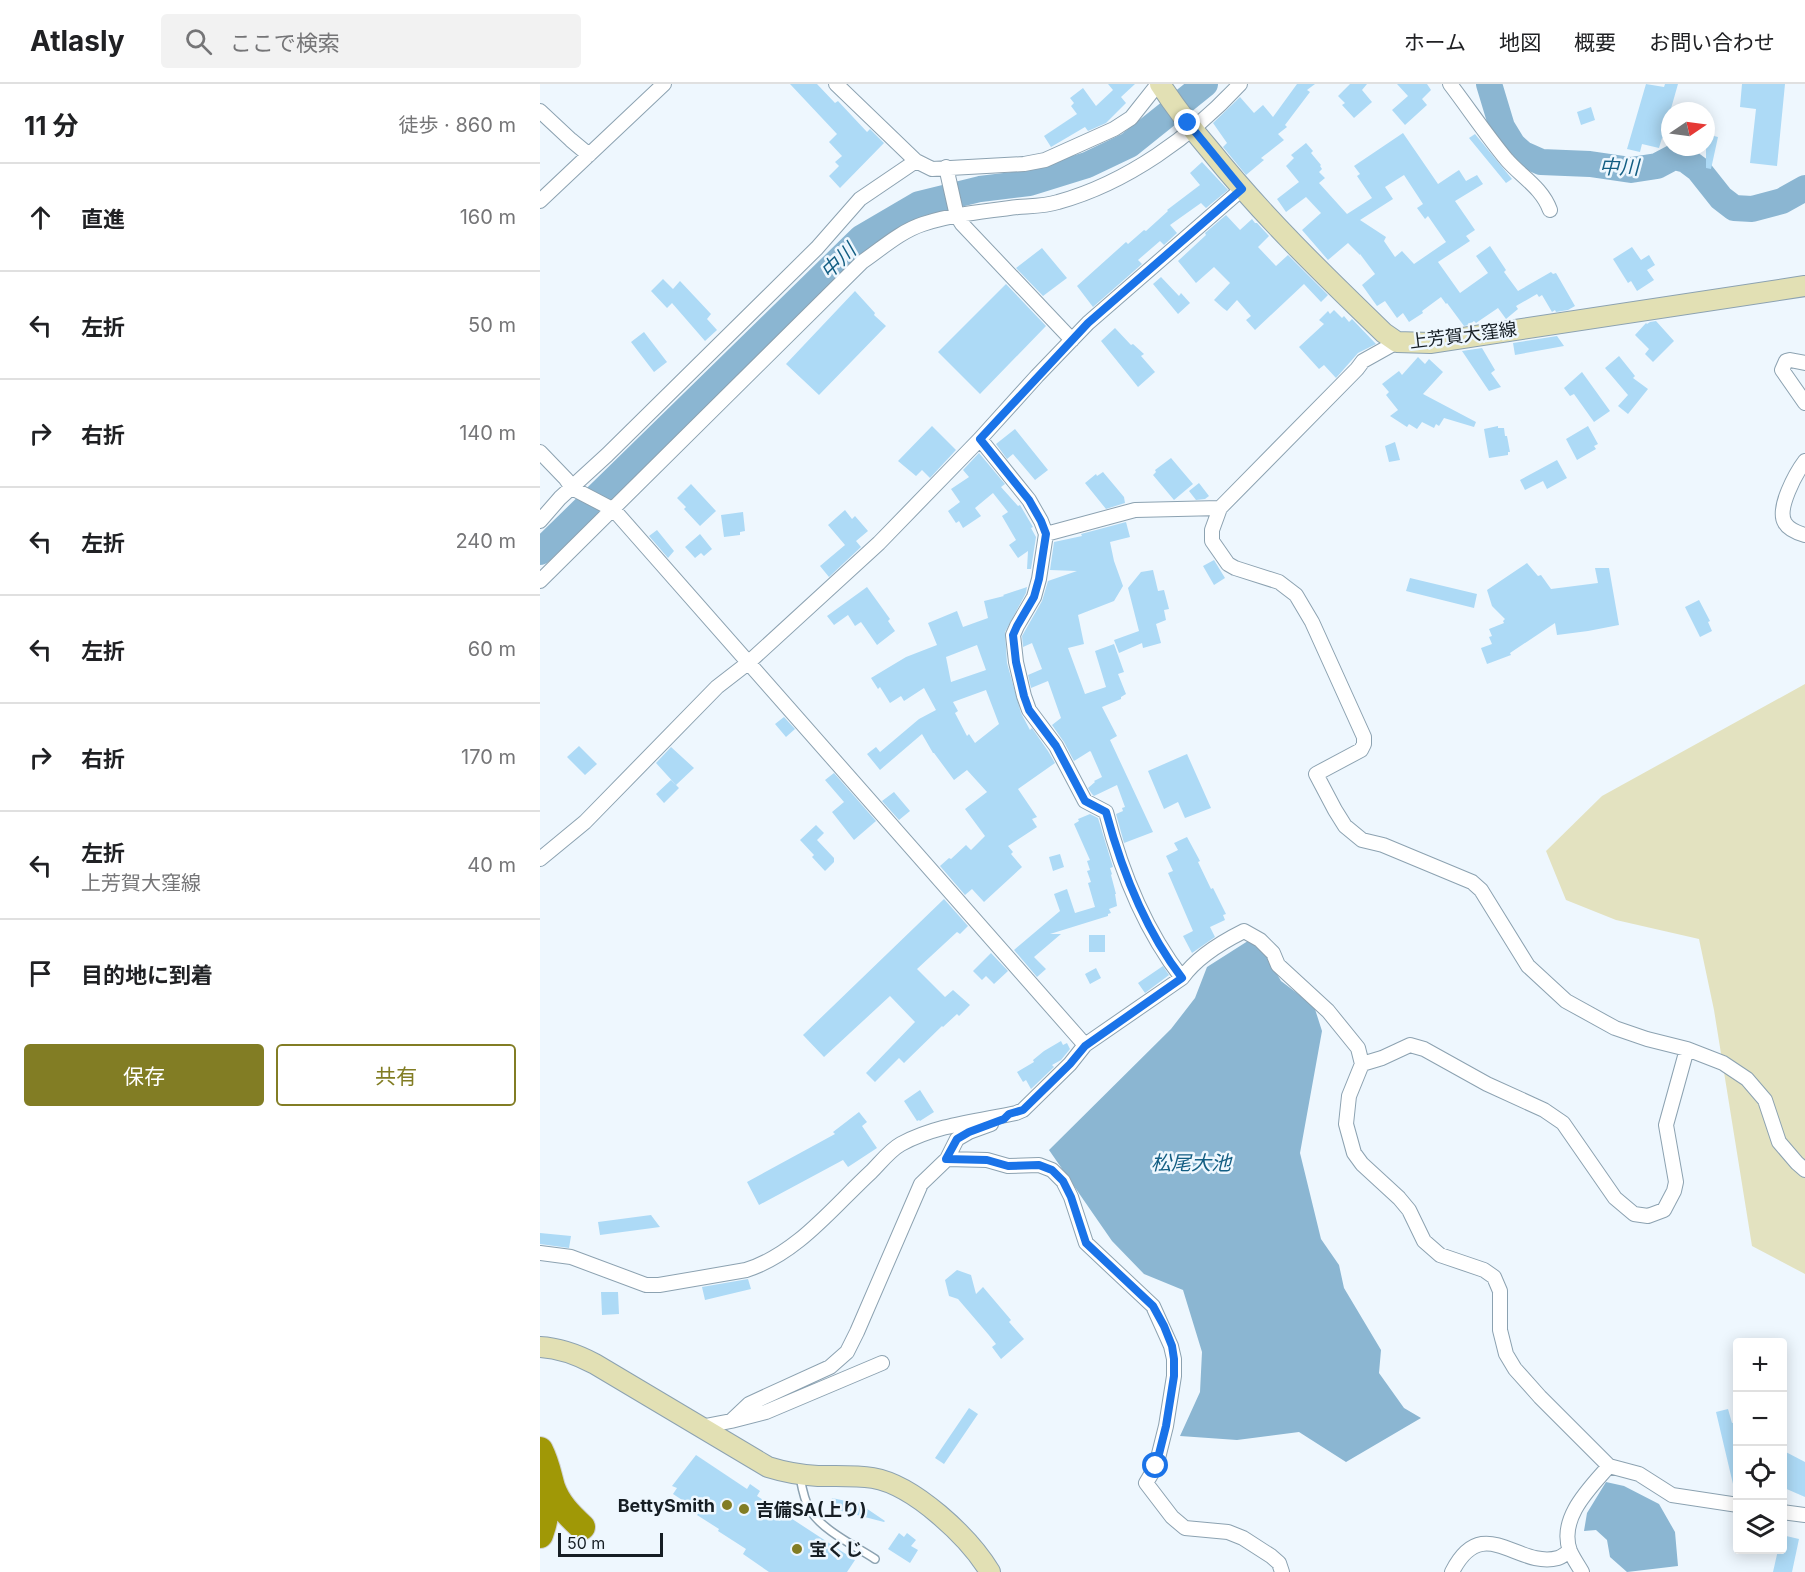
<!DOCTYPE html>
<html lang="ja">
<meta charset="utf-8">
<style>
body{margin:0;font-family:Inter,"Noto Sans JP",sans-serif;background:#f2f2f2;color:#202124}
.controls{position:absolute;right:18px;bottom:18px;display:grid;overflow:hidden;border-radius:6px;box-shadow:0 3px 15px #0003}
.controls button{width:54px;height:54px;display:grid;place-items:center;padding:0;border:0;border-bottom:2px solid #e0e0e0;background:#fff;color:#202124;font:30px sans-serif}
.compass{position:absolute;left:1121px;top:18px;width:54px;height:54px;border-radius:50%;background:#fff;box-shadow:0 3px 15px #0003;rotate:77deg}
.scale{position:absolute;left:18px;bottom:15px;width:105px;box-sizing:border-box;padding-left:6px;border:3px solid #161e24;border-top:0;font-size:16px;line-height:21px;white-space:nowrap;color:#161e24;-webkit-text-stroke:4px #eef7fe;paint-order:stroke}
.stop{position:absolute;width:18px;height:18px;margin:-14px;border:4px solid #1a73e8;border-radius:50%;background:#fff}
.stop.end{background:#1a73e8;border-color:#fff;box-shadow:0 2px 6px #0008}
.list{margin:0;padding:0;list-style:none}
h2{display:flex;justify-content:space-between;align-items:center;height:78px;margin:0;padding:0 24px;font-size:26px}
h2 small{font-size:20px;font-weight:400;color:#757577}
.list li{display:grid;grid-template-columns:39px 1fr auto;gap:18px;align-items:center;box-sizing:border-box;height:108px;padding:0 24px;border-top:2px solid #e0e0e0}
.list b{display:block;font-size:22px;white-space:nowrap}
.list p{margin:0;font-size:20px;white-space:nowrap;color:#757577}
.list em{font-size:20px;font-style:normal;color:#757577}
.actions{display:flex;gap:12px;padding:18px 24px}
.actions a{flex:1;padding:14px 0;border:2px solid #827d24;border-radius:6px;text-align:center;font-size:21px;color:#827d24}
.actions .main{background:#827d24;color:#fff}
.icon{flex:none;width:33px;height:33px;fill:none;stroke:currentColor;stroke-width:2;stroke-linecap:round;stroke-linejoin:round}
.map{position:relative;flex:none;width:1265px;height:1488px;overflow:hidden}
header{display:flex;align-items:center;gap:36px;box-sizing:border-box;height:84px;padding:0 30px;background:#fff;border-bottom:2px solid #e0e0e0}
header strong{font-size:28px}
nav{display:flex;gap:33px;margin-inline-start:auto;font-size:21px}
.search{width:420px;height:54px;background:#f2f2f2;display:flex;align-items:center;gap:15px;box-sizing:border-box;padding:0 21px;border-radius:6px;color:#757577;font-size:22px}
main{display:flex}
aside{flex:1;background:#fff}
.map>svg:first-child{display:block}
.green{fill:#e3e2c0}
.water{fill:#8bb6d2}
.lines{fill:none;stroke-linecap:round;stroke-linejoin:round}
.river{stroke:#8bb6d2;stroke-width:26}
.building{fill:#addaf6;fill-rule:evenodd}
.lane-casing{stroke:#8ca2b1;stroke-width:10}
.street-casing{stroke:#8ca2b1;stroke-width:16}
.secondary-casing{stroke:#8ca2b1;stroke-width:22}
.highway-casing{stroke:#d0d2d3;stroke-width:28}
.lane{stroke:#fff;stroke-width:7}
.street{stroke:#fff;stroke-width:14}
.secondary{stroke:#e2e0b4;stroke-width:20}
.highway{stroke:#a09806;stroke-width:26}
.route{stroke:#1a73e8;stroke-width:8}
.poi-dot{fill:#827d24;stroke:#eef7fe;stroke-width:2}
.labels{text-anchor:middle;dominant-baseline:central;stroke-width:5;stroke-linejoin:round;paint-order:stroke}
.street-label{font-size:18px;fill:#161e24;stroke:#eef7fe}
.poi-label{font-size:18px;font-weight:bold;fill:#161e24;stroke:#eef7fe;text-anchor:start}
.water-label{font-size:20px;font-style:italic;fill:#135e83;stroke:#eef7fe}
</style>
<header>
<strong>Atlasly</strong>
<div class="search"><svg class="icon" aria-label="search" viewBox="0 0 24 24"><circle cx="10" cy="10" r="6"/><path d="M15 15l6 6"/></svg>ここで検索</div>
<nav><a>ホーム</a><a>地図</a><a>概要</a><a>お問い合わせ</a></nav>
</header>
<main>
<aside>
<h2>11 分<small>徒歩 · 860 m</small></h2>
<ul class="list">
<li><svg class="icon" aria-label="ahead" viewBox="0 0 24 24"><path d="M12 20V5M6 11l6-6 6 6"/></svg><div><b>直進</b></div><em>160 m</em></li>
<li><svg class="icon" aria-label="left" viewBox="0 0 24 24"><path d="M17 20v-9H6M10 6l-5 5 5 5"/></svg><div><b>左折</b></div><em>50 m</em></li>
<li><svg class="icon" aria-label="right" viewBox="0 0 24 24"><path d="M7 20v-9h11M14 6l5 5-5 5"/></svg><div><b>右折</b></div><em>140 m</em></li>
<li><svg class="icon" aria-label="left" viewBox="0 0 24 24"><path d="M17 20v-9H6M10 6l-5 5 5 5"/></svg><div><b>左折</b></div><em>240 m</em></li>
<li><svg class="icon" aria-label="left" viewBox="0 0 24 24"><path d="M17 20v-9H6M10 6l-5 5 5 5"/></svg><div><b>左折</b></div><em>60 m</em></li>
<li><svg class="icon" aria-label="right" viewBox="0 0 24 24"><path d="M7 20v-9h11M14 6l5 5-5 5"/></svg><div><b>右折</b></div><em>170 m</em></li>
<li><svg class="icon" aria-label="left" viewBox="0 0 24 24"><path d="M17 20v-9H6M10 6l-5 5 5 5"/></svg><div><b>左折</b><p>上芳賀大窪線</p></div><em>40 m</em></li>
<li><svg class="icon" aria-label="arrive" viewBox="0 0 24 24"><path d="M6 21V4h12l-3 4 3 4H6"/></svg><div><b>目的地に到着</b></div></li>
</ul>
<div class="actions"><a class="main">保存</a><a>共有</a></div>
</aside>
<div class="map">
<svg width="1265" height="1488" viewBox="0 0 1265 1488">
<rect width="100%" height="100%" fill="#eef7fe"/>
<path class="green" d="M1265,600V1190L1212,1162L1174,926L1159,855L1076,836L1026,816L1006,767L1062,712Z"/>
<path class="water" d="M711,855L722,864L741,897L774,922L782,947L760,1069L781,1155L799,1181L804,1204L841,1266L839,1289L864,1324L881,1334L806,1378L759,1348L697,1356L640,1352L660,1308L662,1268L643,1206L604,1190L572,1157L509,1066L631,945L655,914L667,883Z
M1066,1398L1084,1402L1119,1420L1135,1448L1138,1482L1087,1488L1070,1473L1067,1456L1056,1446L1044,1447L1047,1429Z"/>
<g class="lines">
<path class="river" d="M949,0L962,43L973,61L983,70L1001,78L1050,80L1091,86L1117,82L1134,73L1146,76L1158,85L1181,114L1194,124L1212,125L1242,117L1265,104
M0,468L321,154L379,120L440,105L489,99L547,81L589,61L665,0"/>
</g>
<path class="building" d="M250,0H277L295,19L298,17L327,48L330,45L344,59L300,104L289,92L299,82L295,78L302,72L289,58L297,50Z
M568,0H595L581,13L586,19L566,39L548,47L545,43L511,63L504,52L537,30L531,22L534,19L530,14L543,4L556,22L573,6Z
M757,0H775L767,6L770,8L745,41L747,43L738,50L744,56L721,74L724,76L706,91L683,63L687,59L673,39L700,13L714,29L723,21L733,33Z
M810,0H827L822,6L832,18L814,34L802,21L805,19L798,12Z
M857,0H887L891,6L882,15L887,21L865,41L852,26L868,12Z
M1106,0L1124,3L1125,0H1138L1126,42L1130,43V56L1122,54L1119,64L1102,60L1100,68L1087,65Z
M1202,0H1245L1237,82L1210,79L1216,25L1200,23Z
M1051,23L1055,36L1041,41L1037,28Z
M863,49L898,100L919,86L926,97L937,91L943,100L915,117L935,146L926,152L930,157L898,178L920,209L948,189L936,172L950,162L966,186L964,188L978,207L1011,188L1013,190L1016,189L1035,222L1028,226L1016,228L1015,226L1012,228L1002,211L999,213L997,210L976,222L978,225L966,235L958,224L936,239L934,237L929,241L924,242L907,219L906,220L901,213L882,227L883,229L869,238L863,229L857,234L845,217L837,222L822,201L835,190L820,170V171L808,159L788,176L762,146L781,129L766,113L746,128L737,115L759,98L746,82L754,74L751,71L766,59L773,67L771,69L781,81L780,82L782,85L779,88L785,94L779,99L807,130L832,114L817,92L820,90L814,82ZM864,91L883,120L877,124L885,135L888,132L906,158L874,180L862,167L855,173L844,157L846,153L820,136L853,115L845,103Z
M935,50L972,95L966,99L929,54Z
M1166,50L1178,53L1171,85L1166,84Z
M662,78L688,106L666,124L661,119L630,141L637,149L624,161L620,157L598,176L602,180L553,223L537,202L586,158L588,160L604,146L606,147L628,127L627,126L660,101L650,89Z
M686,131L700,146L712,135L715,139H717L729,152L718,163L736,182L748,171L788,211L781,218L764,200L715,246L706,236L711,232L697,216L687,227L683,224L674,216L690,199L674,183L656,199L638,177L666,151L665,149Z
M1092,163L1101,176L1109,171L1115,181L1107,186L1114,196L1097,207L1091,197L1088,199L1073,175Z
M502,164L527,194L503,212L476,184Z
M621,193L639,212L641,209L650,219L638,230L613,200Z
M123,195L133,205L140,197L171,230L167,235L177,246L165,257L132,219L127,224L111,207Z
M466,200L506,242L440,310L398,268Z
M315,207L335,229L334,231L346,242L279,311L246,280Z
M794,226L802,234L804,232L809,238L812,235L836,260L818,269L796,294L784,281L779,285L759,263L784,240L779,236L788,227L790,230Z
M1116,237L1134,257L1113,278L1105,270L1109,265L1095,251L1106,239L1107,240L1110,238Z
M575,244L591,261L593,260L604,270L601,272L615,288L598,303L561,257Z
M104,248L127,278L114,288L91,258Z
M1017,252L1024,262L975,271L973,259Z
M942,264L955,286L951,289L961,303L949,307L922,267Z
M1079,272L1095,292L1093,294L1108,305L1088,330L1078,322L1088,311L1065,284Z
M878,273L885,280L889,275L903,288L883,310L936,338L934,343L904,334L899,342L896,340L894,344L882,338L877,345L869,340L867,343L850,332L858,326L846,311L849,308L842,300L859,287L862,291Z
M1042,288L1070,327L1054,338L1034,310L1030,312L1024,304Z
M392,342L416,366L390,394L382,386L376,392L358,377Z
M958,342V344H964L965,352H967L970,368H968V371L949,374L944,345Z
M1048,342L1058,360L1054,362L1056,365L1037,376L1026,355Z
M475,345L508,386L495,396L473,370L467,375L456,360Z
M855,358L860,376L849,378L845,362Z
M439,369L465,400L461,403L478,422L480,421L493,443L491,444L496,453L491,485H487L488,467L478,474L469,461L476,456L462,432L468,428L453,409L435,424L441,432L423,444L419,437L416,439L408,427L420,418L411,405L429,393L423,386Z
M631,374L653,400L634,416L613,391L616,388L615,386Z
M1017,376L1027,394L1007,405L1003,397L985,406L980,396Z
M563,388L584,413L585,419L566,425L545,399L556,390L557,392Z
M659,399L669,412L665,415L656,416L649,407Z
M151,400L176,427L160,442L144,425L146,423L137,414Z
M305,426L312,435L315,432L328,447L316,457L321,463L289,493L280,482L305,461L288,441Z
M203,428L205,447L200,448V451L184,453L181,431Z
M586,438L590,453L570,458L574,477L583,502L574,517L538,531L544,560L528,564L545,610L566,603L555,567L574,560L584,588L578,590L586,610L581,613V615L562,623L577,652L570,656L613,748L584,759L576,730L583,727L582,724L585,723L577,701L554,712L552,710L548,704L555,698L554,697L562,693L551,668L550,667L534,677L524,658L512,641L521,634L508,597L491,604L488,591L502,585L492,559L483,563L482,552L502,517L508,497L537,487L510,486L514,458L542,452L541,450Z
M117,446L134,467L128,474L109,452Z
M160,450L172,465L164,472L161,469L155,474L145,463Z
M674,476L685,494L674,501L663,482Z
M987,479L998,492L1001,491L1011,505L1058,499L1055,484H1069L1079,541L1048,547L1017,551L1015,539L970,569L971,571L947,580L941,564L952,560L949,553L952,552L949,545L964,539L963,537L965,535L952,522L947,506Z
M613,486L618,507L624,506L629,525L624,526L626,536L616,540L621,559L603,564L602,559L579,569L574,556L599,547L588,504L601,488Z
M870,494L937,510L934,524L866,507Z
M327,503L350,535L348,537L355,547L337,561L321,538L315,542L308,531L294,541L287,532Z
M487,503L486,509L465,548L467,579L481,629L490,646L492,644L508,667L515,679L478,705L497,733L492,735L497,743L468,762L473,768L471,770L482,783L444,818L432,805L425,811L400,782L409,774L411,775L426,761L431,766L445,752L425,725L447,708L427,686L414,696L394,669H393L382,650L340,686L327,670L336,663L340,668L379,635L396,626L384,604L364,617L361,612L350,619L340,603L338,605L331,594L366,573L397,561L388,539L417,527L423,543L448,534L444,517L464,512L463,511ZM437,561L446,586L411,598L406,573ZM446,606L459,640L435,659L429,650L427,652L415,629L418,627L413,618Z
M1159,516L1170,537L1168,538L1172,547L1160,553L1145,523Z
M244,633L255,645L246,653L235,640Z
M39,662L57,680L45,691L27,673Z
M131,663L154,684L136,701L139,704L124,719L116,710L131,696L136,701L116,679Z
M647,670L671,724L645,734L638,718L624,725L608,687Z
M294,689L336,737L314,756L292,728L304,718L285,696Z
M354,708L370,727L359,736L342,717Z
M550,730L558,734L573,783L570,784L572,790L571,791L576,810H575L577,822L569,825L571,829L568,830V832L510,850H521L494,873L506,885L497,893L474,866L520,827L514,810L527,805L535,829L555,823L548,799L551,798L547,787L550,786L547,777L550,776L534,740L539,737L538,735Z
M276,741L284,749L277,756L294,774V778L285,787L272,773L274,771L260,756Z
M647,753L660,777L658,778L671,805L673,804L686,830L683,831L685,836L670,843L675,853L652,869L643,852L653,847L628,789L633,787L626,772L638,766L634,759Z
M520,770L524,783L513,787L509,773Z
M404,815L428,842L420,850L417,848L377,885L405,913L413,906L430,921L419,932L417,930L403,943L402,942L364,979L359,974L335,998L326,989L375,938L350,912L284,973L263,951Z
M549,851H565V868H549Z
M451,869L468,887L454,900L446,892L442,896L433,887Z
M623,882L629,891L605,909L598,899Z
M556,884L561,894L550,900L545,890Z
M521,957L523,961L527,959L530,965L521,976L512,981L514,983L491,1005L486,996L483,998L477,988L494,978L493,976L504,967Z
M380,1006L394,1028L380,1037L379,1036L377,1037L364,1017Z
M319,1028L327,1038L322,1042L337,1064L308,1083L303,1076L219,1121L207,1098L295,1050L293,1048Z
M111,1131L120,1143L60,1151L58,1138Z
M0,1149L31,1152L29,1164L0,1160Z
M417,1186L431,1191L436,1210L443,1203L471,1236L469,1238L484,1255L461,1275L452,1263L456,1260L448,1250L418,1215L409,1212L405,1196Z
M208,1195L211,1205L165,1216L162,1203Z
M61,1208H78L79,1230L62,1231Z
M429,1324L438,1330L404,1380L395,1374Z
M1188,1325L1192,1339L1197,1338V1400H1193L1176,1328Z
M1242,1366L1265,1378V1413L1242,1403Z
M156,1371L207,1405L210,1400L220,1407L217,1412L315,1476L307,1488H229L203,1470L206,1465L178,1447L179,1445L157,1431L159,1427L133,1410L137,1404L132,1402Z
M292,1414L320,1420L345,1437L344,1438L290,1424Z
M359,1449L364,1453L367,1449L376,1456L371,1462L378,1466L370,1479L348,1465Z
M1242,1451L1259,1455L1252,1488H1233L1238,1466H1242Z"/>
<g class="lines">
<defs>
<path id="lane" d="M260,1393C262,1404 264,1416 270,1426C282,1446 315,1462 335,1475"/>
<path id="street" d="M296,0L376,77L392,85L484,80L505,76L574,45L591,34L618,0
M910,0C929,25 947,52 967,76C982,93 1002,104 1010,126
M0,27L31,56L49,71
M406,83L417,132L422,140L532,256
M0,117L124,0
M857,258L823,277L817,285L680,424L672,446V457L688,480L695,484L739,498L756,511L772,538L824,653V660L821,666L776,690L795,726L805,742L822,756L843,761L932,798L941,806L988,882L1026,917L1075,944L1107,955L1147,965L1183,979L1207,995L1225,1016L1239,1058L1257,1079L1265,1086
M1265,279L1250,276L1246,277L1242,286L1265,319
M440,355L489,416L501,437L506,450L499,495L494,513L477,542L473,551L476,578L484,612L489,626L516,662L545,717L566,728C581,787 605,846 642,894
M0,368L26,395L32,404L74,426L545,961
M1265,377C1256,389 1236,425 1245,439C1249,446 1258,449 1265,451
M0,437L20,414L67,371L277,164L320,115L376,77
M506,450L595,426L680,424
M0,497L322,178C341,165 361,147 383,140C414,130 446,127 478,123C491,122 506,122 518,118C587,99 652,52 700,0
M0,775L45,738L177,603L208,579L339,459L440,355L497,292L548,239L702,105
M822,980L842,974L870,961L884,965L947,1000L1004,1026L1023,1039L1075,1114L1094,1130L1108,1132L1124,1126L1134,1107L1136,1098L1126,1041L1147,965
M407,1075L447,1076L468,1082L499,1081L512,1086L523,1097L531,1113L546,1159L613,1222L631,1262L634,1275V1292L626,1342L616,1382L606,1399L632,1433L645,1444L688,1448L703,1454L731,1472L739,1479L742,1488
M0,1169L31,1173L106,1201H119L206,1186C257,1170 293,1123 331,1088C340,1079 350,1066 361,1060C396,1041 438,1037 476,1029L483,1026L530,980L545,961L642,894C656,874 682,858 704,847L720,856L733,869L738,881L788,927L818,964L822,980L809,1012L806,1040L814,1069L822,1080L859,1114L869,1126L884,1157L900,1171L944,1186L954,1193L960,1207V1246L966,1270L975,1285L1000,1313L1069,1382
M191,1337L209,1320L290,1283L307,1268L317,1248L381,1100L407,1075L417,1055L429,1048L451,1040
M160,1343L191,1337L226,1328L342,1279
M1242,1428L1265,1431
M912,1488C943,1427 977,1485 1018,1474C1022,1473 1026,1469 1030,1467
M1042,1488C1038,1481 1033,1474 1030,1467C1018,1434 1050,1404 1069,1382L1099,1390L1132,1411L1198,1421"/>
<path id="secondary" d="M620,0C635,23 652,45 670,66C723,132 783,190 844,249L857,258L890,259L1265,202
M0,1263C20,1264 38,1271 55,1280L228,1383C244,1388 260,1391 278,1392C296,1392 315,1391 333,1394C374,1401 429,1453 450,1488"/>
<path id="highway" d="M0,1366C7,1380 8,1389 12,1403C18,1420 29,1431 42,1443
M0,1419C8,1430 4,1439 0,1451"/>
</defs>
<use href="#lane" class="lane-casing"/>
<use href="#street" class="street-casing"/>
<use href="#secondary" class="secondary-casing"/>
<use href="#highway" class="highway-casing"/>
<use href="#lane" class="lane"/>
<use href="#street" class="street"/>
<use href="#secondary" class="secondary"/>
<use href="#highway" class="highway"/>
</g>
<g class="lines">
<path class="route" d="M616,1382L626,1342L634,1292V1275L632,1262L624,1242L613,1222L546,1159L531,1113L523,1097L512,1086L499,1081L468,1082L447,1076L406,1075L417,1055L429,1048L464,1035L469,1030L483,1026L530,980L545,962L642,894C605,846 582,787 566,728L545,717L516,662L489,626L484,612L476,578L473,551L477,542L494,513L499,495L506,450L501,437L489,416L440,355L548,239L702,105L648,39"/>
</g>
<g class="poi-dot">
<circle cx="187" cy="1421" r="6"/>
<circle cx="204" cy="1425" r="6"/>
<circle cx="257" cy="1465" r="6"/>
</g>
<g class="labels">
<g class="street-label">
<text transform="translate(923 251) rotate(-7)">上芳賀大窪線</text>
</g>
<g class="poi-label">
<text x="175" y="1421" text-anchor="end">BettySmith</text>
<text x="216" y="1425">吉備SA(上り)</text>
<text x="269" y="1465">宝くじ</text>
</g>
<g class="water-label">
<text transform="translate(1079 83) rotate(1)">中川</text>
<text transform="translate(298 177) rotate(-44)">中川</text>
<text x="651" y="1079">松尾大池</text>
</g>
</g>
</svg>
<div class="controls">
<button>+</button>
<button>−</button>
<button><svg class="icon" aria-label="locate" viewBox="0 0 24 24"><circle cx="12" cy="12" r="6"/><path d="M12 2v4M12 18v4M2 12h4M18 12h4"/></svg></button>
<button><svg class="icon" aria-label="layers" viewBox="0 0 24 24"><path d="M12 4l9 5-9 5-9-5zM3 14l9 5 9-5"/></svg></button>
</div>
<svg class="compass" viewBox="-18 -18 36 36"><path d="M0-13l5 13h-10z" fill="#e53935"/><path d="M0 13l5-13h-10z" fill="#757577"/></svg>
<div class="scale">50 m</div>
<div class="stop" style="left:616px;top:1382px"></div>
<div class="stop end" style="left:648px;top:39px"></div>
</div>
</main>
